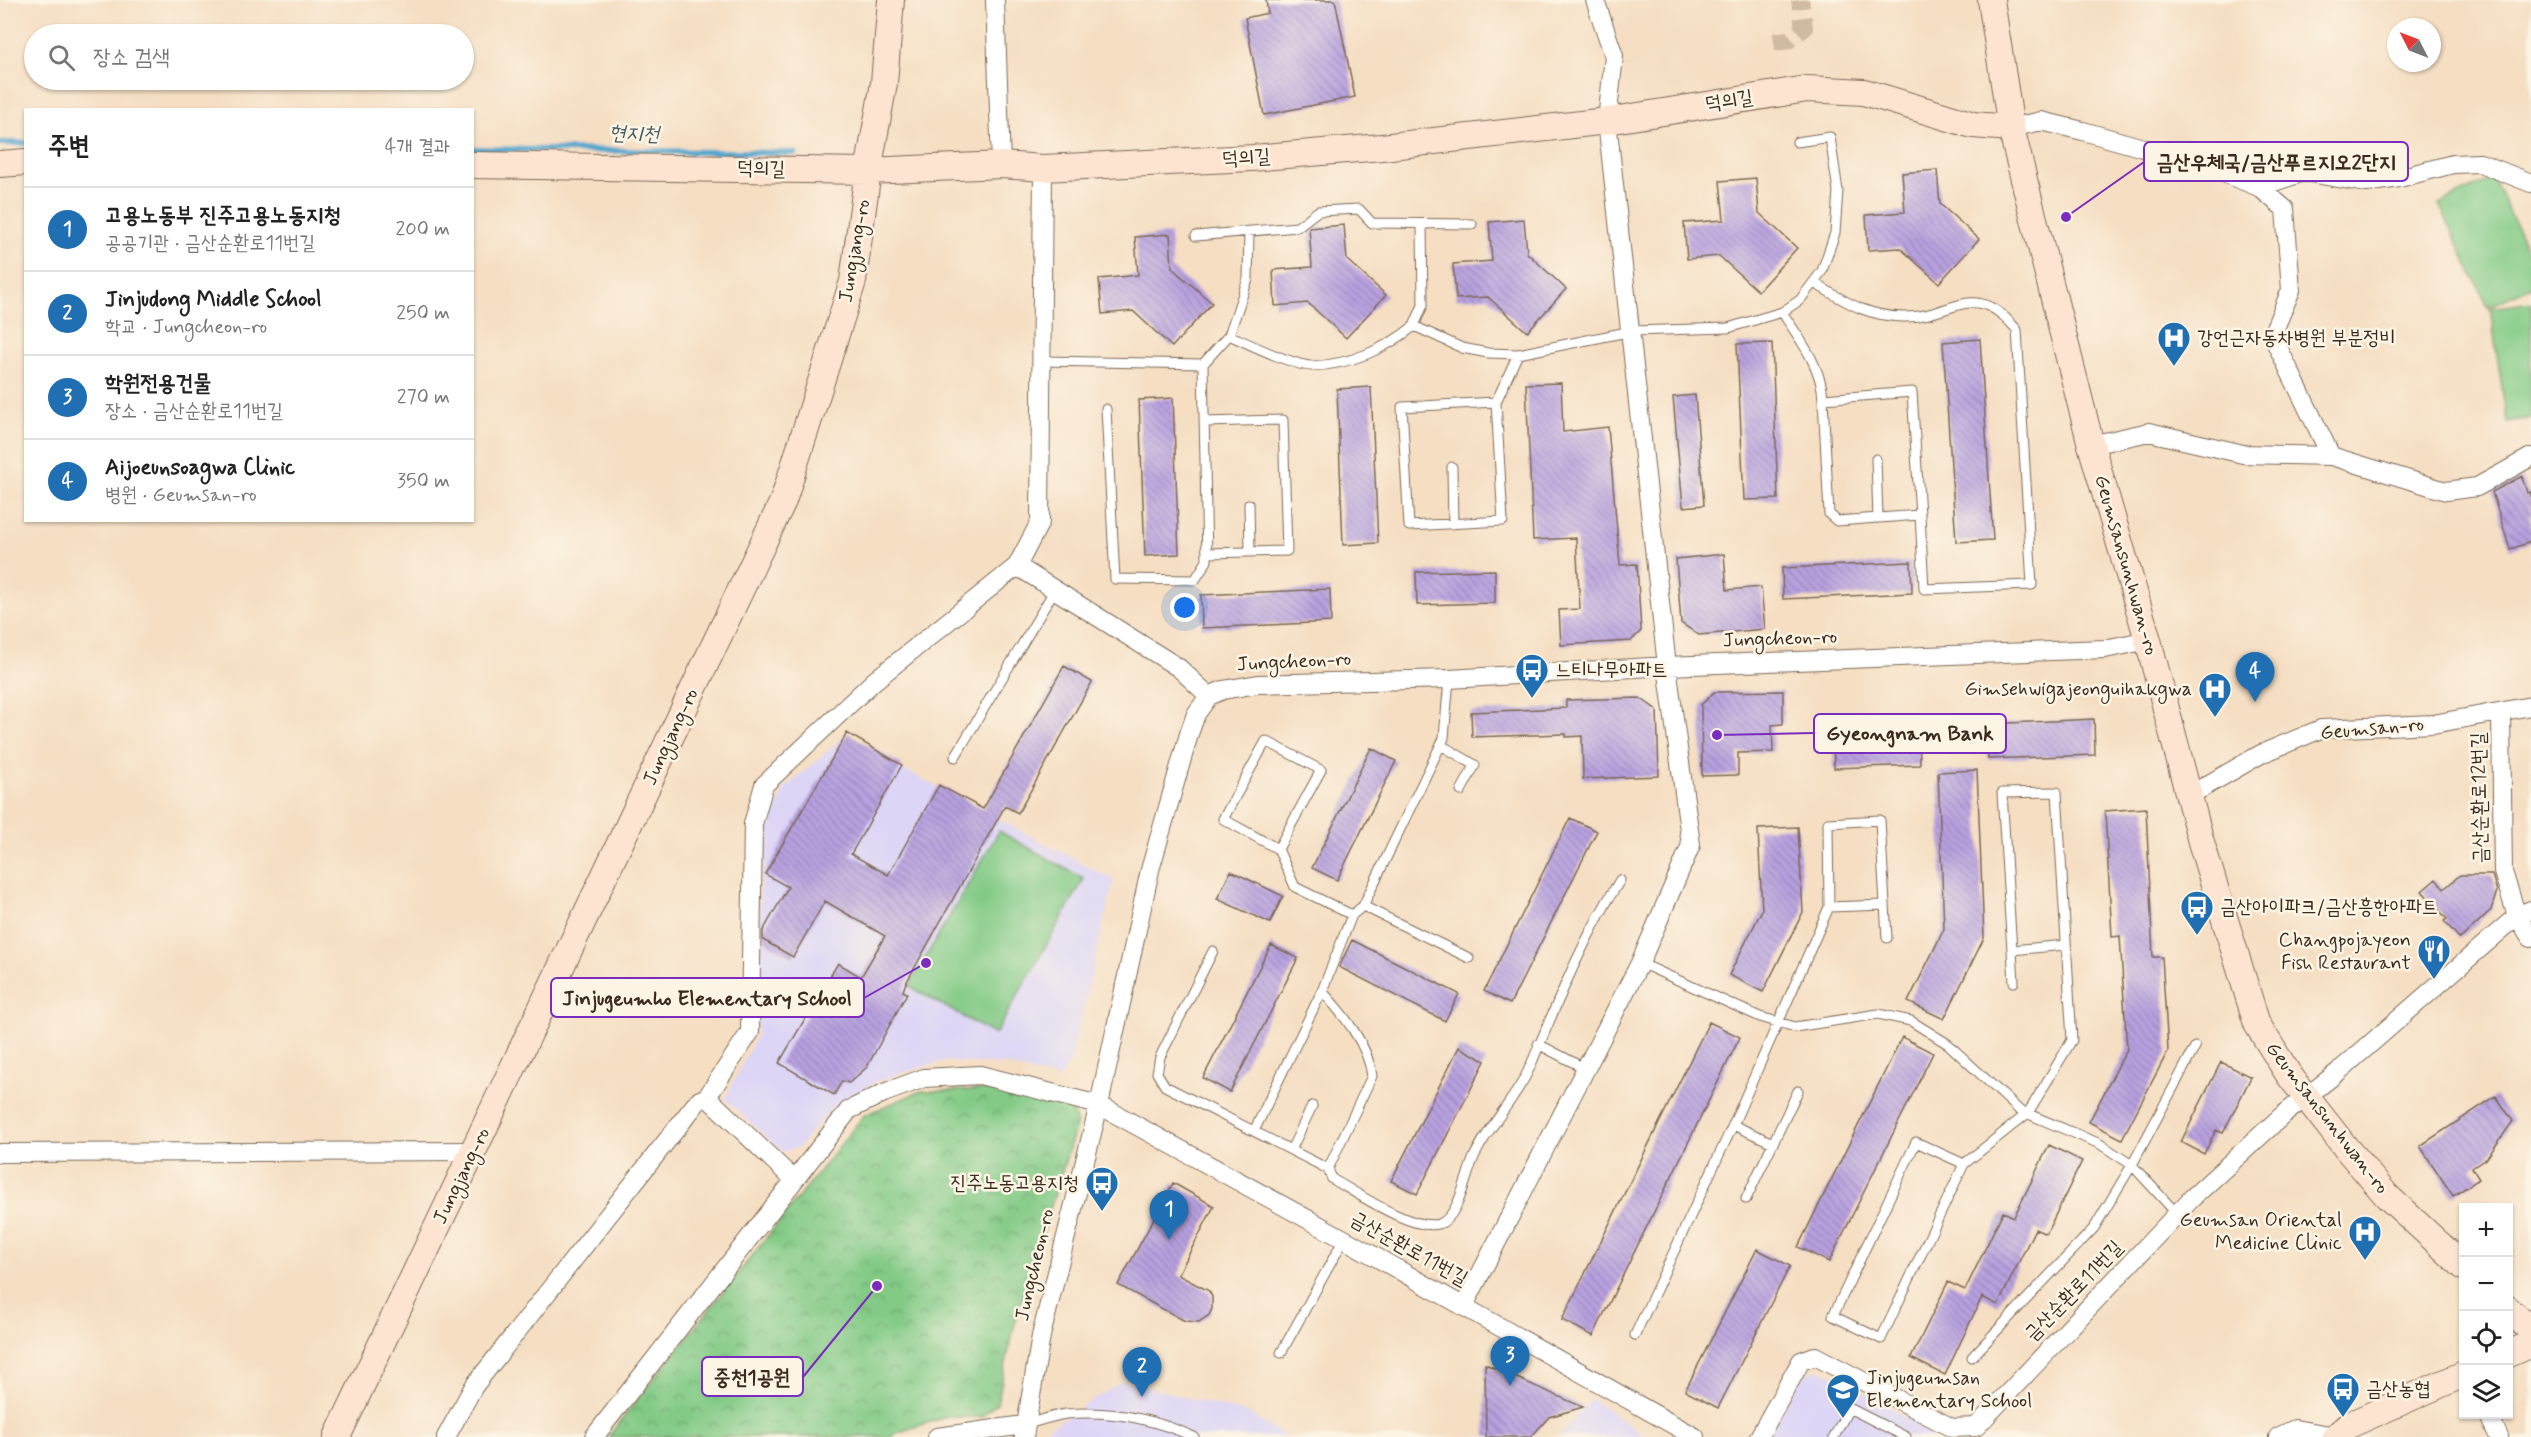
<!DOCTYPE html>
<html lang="ko">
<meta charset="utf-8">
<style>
body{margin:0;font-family:Mynerve,"Poor Story",sans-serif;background:#f6f6f6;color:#222}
.controls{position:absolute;right:18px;bottom:18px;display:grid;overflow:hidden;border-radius:0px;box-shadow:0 2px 4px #0004}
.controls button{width:54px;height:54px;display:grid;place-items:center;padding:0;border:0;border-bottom:2px solid #e0e0e0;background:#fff;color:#222;font:30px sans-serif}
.compass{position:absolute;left:2387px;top:18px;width:54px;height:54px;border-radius:50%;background:#fff;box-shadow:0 2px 4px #0004;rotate:312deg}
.you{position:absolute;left:1185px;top:608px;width:21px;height:21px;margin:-15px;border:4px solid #fff;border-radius:50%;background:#1a73e8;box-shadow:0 0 0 9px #1a73e833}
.badge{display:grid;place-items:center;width:39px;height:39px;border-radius:50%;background:#1f6fb2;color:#fff;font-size:20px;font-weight:700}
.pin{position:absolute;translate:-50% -50px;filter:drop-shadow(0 2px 3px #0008)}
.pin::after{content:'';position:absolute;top:32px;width:21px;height:18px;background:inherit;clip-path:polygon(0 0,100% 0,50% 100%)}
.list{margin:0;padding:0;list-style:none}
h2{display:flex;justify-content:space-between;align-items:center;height:78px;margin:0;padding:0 24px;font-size:26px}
h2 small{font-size:20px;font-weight:400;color:#767676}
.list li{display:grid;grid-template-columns:39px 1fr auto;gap:18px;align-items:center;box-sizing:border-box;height:84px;padding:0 24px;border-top:2px solid #e0e0e0}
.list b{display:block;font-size:22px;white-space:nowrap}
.list p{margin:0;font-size:20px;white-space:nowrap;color:#767676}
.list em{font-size:20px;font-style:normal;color:#767676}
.icon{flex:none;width:33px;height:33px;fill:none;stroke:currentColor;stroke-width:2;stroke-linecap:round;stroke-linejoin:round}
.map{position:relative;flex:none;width:2531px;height:1437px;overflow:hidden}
.search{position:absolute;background:#fff;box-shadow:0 2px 4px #0004;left:24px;top:24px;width:450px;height:66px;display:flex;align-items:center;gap:15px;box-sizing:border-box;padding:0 21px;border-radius:33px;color:#767676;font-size:22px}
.panel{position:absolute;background:#fff;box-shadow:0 2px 4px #0004;left:24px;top:108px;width:450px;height:414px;border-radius:0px}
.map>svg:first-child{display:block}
.built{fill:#ddd5f6}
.park{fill:url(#park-crowns);stroke:#5e7a52;stroke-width:1.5}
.pitch{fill:#82ca86;stroke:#5e7a52;stroke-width:1.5}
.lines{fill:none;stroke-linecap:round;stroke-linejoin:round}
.stream{stroke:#51a4cd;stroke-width:6}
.building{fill:url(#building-back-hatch)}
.street-tunnel{stroke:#d0baa1;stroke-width:18;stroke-dasharray:18 9;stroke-linecap:butt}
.lane-casing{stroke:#7c6957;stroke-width:11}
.street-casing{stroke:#7c6957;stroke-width:20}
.secondary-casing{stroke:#7c6957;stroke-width:28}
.lane{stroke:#fff;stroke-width:9}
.street{stroke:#fff;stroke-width:18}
.secondary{stroke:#fde4d1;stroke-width:26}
.labels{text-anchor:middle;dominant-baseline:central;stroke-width:5;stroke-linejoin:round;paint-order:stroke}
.street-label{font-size:20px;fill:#3b2a1e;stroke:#fcf5e5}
.poi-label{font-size:20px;fill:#3b2a1e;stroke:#fcf5e5;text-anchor:start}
.water-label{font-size:21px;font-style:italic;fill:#445b64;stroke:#fcf5e5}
.leader{fill:none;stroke:#7b2cbf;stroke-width:2}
.callout-dot{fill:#7b2cbf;stroke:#fcf5e5;stroke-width:2}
.callout{fill:#fcf5e5;stroke:#7b2cbf;stroke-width:2}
.callout-label{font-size:21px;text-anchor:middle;font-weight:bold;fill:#3b2a1e}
</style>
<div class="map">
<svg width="2531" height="1437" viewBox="0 0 2531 1437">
<defs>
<pattern id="park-crowns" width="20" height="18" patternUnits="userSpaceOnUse" patternTransform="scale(1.5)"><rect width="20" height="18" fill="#82ca86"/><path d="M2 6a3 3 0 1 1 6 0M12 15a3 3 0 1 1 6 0" fill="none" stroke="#6ca46d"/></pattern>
<pattern id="building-back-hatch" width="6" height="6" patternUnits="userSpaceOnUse" patternTransform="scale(1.5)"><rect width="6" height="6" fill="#b8a1e0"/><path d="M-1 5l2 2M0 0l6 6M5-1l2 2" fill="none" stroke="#9783b5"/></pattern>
</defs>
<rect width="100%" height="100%" fill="#fcf5e5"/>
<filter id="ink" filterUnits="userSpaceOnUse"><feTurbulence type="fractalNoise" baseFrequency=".0167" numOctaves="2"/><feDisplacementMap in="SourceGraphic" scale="12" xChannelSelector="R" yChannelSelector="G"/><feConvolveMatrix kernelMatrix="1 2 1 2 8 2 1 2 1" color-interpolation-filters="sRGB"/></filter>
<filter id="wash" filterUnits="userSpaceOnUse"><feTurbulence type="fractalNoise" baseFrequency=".008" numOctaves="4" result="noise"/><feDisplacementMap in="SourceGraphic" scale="24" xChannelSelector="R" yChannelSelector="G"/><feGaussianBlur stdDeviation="1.35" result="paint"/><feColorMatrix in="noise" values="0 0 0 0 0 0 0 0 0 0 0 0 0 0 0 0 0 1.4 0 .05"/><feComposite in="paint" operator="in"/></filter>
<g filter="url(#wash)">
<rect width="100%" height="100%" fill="#f5dec2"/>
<path class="built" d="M843,738L1114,880L1070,1062L1059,1079L1006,1065L943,1061L879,1080L832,1107L799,1147L782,1152L725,1099L757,1034L760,892L769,830L784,789Z
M1821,1369L1881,1402L1936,1437H1767L1803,1374Z
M1123,1381L1250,1414L1285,1437H1042L1041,1433Z
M1591,1399L1647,1437H1559Z"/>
<path class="park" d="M995,1090L1070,1106L1077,1123L1016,1318L997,1403L981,1417H946L896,1433L892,1437H608L864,1115L921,1091Z"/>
<path class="pitch" d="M2493,178L2531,258V287L2488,307L2439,204Z
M2531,302V418L2507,422L2490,308Z
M999,831L1084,879L995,1035L909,986Z"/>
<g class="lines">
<path class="stream" d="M0,143H26
M472,149L795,153"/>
</g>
<g id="blocks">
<path class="building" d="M1266,0H1335L1355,97L1264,115L1245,18L1268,13Z
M1937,170L1940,204L1979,239L1939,283L1900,248L1868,250L1866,215L1905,212L1902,173Z
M1756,178L1759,213L1797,248L1758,291L1719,256L1687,259L1684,223L1724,220L1720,181Z
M1524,219L1527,253L1566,289L1527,332L1488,297L1456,299L1453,264L1492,261L1489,222Z
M1344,225L1347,260L1386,295L1346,338L1308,303L1275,306L1273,270L1312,267L1309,228Z
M1170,234L1172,268L1212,303L1172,347L1133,311L1102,314L1099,279L1138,275L1135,237Z
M1980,339L1993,540L1956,542L1943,342Z
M1772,343L1778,499L1744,500L1737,344Z
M1561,383L1563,432L1608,427L1620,565L1637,564L1641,631L1631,641L1561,645L1559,610L1580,609L1576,538L1533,540L1526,384Z
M1371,387L1378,543L1343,545L1337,389Z
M1695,395L1704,505L1683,507L1673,397Z
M1173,398L1179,554L1145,556L1139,400Z
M2522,476L2527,493L2531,492V542L2510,549L2492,492Z
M1724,554L1727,590L1761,587L1765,629L1699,635L1681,623L1676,559Z
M1911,562L1912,593L1783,599L1782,568Z
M1495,570V603L1417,605L1416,572Z
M1330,589L1331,622L1202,628L1201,595Z
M1064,666L1092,682L1018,813L1005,806L905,985L903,991L907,993L867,1067L849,1083L842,1081L834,1095L779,1063L838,963L861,977L885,936L825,901L793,957L763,940V931L788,887L765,874L847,733L902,765L851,854L888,875L939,785L983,809Z
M1783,691V724L1772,725L1773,752L1738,753V775L1702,776L1701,705L1714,692Z
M1640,698L1657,710L1659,776L1583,779L1582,736L1566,737V734L1472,737L1471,712L1566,708V700Z
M2094,719L2095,755L1988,759L1986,724Z
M1919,728L1920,765L1834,768L1833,731Z
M1371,748L1396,761L1337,880L1312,868Z
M1977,770L1984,938L1944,1019L1908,1002L1944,929L1938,772Z
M2146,808L2153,957H2162L2168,1051L2122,1139L2089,1122L2127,1049L2120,936L2112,937L2105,811Z
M1570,818L1597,831L1510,1004L1484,991Z
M1798,827L1803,912L1763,992L1729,975L1762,910L1758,829Z
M1231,871L1283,896L1270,923L1217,899Z
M2460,875H2492L2497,891L2491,910L2460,939L2444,921L2447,919L2422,891L2436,879L2444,889Z
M1352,940L1459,994L1445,1021L1339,967Z
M1271,945L1298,958L1230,1092L1203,1078Z
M1709,1022L1740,1037L1593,1336L1562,1320Z
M1902,1037L1933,1053L1829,1262L1798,1247Z
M1459,1047L1485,1061L1417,1194L1391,1181Z
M2221,1062L2251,1077L2223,1133L2216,1130L2204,1154L2181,1142Z
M2496,1096L2513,1121L2487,1158L2472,1168L2479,1179L2453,1196L2420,1146Z
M2049,1145L2082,1161L2046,1234L2035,1229L1998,1305L1982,1297L1945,1375L1911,1358L1948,1282L1965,1290L2003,1212L2014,1217Z
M1173,1183L1214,1206L1178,1275L1209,1291L1212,1297V1309L1209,1315L1199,1322L1185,1321L1118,1285Z
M1757,1249L1790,1266L1718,1408L1685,1391Z
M1485,1364L1583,1407L1549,1417L1531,1437H1486Z"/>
</g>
</g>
<g filter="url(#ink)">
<use href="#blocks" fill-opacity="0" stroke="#7c6957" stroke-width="1.5"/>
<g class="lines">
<path class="street-tunnel" d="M1774,42L1788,40L1804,28L1800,0"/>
<defs>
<path id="lane" d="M1196,236L1297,227L1318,211L1359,209L1372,223L1472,224
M1814,283C1845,301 1865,316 1903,317C1954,318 1973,277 2017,330L2032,585L1924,589L1920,515
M1782,312C1799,338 1822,367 1823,399L1829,514L1837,521L1920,515L1912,392L1823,399
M1414,326L1423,305L1422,224
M1229,335L1248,279L1249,232
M1042,361L1203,364L1229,335C1247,343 1294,366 1312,366C1349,365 1386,349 1414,326L1462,348L1488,353L1518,354L1632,331L1728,328L1782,312L1800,300L1822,271L1835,233L1838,191L1830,137L1797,142
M1496,402L1402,407L1409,526L1503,521L1496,402L1518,354
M1106,409L1115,579L1195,580L1207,561L1203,364
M1204,422L1283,420L1287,551L1207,553
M1876,459L1878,518
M1452,467L1453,524
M1249,504L1250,552
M1441,745L1475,765L1461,791
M955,757L1054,591
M1278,849L1321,770L1266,741L1223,819L1278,849L1295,887L1352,915
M1363,906L1469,958
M1829,907L1885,905
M2012,950L2066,945
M1213,951L1160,1057L1157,1073L1165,1086L1328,1169L1332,1179C1356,1192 1411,1231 1439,1224C1459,1218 1466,1174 1474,1157C1490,1123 1519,1096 1533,1060C1559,998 1584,937 1620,880
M1640,963L1760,1017L1795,1027L1878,1014L1911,1021L1948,1044L2019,1110L2100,1144L2132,1165L2178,1215
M1322,991C1343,1014 1368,1044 1372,1076L1328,1169
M1538,1044L1586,1069
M1733,1125L1773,1143
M1254,1131L1322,991L1352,915L1363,906L1444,738L1449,679
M1291,1150L1312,1106
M1964,1164L1916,1142L1833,1316L1881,1339L1964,1164L2028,1113L2072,1040L2057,792L2002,793L2014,982
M1746,1199L1798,1091
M1635,1335L1733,1125L1829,907L1828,823L1880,820L1887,938
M1281,1353L1344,1239
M1972,1357L2094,1228L2132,1165L2195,1047
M1024,1425C1038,1421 1052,1416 1066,1414C1110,1410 1154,1419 1194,1437
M1834,1437L1849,1408L1906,1437"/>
<path id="street" d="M995,0L1001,165
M2011,128L2041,121L2083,131L2200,164L2259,187L2304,172L2366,183L2399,178L2453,164L2480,163L2531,183
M1043,168L1040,522L1017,566L1179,668L1209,696
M2259,187L2285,209L2291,290L2272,335L2331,456
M2091,445L2149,432L2243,454L2331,456L2446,491L2477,487L2531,457
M2501,713L2503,872L2517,916L2531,938
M2190,795L2261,754L2321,729L2433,724L2531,706
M707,1097L794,1180
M0,1153L474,1151
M1464,1306L1640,963L1691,845L1667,666L1607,121L1614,56L1595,0
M2488,1414L2499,1437
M446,1437L474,1386L698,1101L707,1097L750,1032L753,824L764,785L874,681L1017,566
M594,1437L849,1110L884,1093L924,1078L980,1075L1099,1105L1344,1239L1695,1437
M937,1437L1024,1425
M1024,1437L1041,1336L1099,1105L1150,870L1189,734L1196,714L1209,696L1223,690L1258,684L1449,679L1667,666L2105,649L2148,640
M1759,1437L1801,1361L1815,1356L1952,1428L1976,1427L2192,1198L2283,1115L2338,1072L2517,916L2531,910
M2278,1437L2295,1429L2336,1436"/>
<path id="secondary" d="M1991,0L2011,128L2091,445L2148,640L2201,842L2257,1024L2289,1075L2346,1148L2387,1196L2464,1267
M0,164L26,162
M472,165L868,171L1001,165L1043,168L1252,158L1382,147L1607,121L1807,89L1864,92L1973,125L2011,128
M2508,1309L2531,1330
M2508,1354L2531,1344
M337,1437L783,501L853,281L868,171L884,83L891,0
M2335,1437L2349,1425L2464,1374"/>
</defs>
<use href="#lane" class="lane-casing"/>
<use href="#street" class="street-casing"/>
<use href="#secondary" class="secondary-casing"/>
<use href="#lane" class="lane"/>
<use href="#street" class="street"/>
<use href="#secondary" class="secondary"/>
</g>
</g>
<defs>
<symbol id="hospital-pin" viewBox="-11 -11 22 30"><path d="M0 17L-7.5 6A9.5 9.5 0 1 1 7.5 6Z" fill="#1f6fb2" stroke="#fcf5e5"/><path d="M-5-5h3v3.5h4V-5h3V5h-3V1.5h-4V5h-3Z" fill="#fff"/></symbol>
<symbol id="bus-pin" viewBox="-11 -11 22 30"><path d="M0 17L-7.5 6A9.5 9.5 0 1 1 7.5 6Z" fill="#1f6fb2" stroke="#fcf5e5"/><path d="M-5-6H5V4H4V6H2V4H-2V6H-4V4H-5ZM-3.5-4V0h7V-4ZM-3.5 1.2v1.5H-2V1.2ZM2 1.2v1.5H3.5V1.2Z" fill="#fff"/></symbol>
<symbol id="restaurant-pin" viewBox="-11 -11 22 30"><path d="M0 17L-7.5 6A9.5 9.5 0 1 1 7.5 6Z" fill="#1f6fb2" stroke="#fcf5e5"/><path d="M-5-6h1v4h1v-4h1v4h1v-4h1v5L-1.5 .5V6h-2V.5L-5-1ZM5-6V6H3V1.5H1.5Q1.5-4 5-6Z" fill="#fff"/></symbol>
<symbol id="school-pin" viewBox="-11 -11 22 30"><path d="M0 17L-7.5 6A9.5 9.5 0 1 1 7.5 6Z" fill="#1f6fb2" stroke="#fcf5e5"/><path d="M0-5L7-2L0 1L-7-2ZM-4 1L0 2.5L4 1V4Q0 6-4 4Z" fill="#fff"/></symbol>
</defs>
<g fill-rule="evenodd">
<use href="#hospital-pin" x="2155" y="319" width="38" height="52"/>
<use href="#bus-pin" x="1513" y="651" width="38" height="52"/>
<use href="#hospital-pin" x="2196" y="670" width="38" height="52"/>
<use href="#bus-pin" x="2178" y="888" width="38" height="52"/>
<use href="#restaurant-pin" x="2415" y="932" width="38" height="52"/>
<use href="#bus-pin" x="1083" y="1164" width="38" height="52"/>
<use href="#hospital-pin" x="2346" y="1213" width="38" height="52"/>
<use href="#bus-pin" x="2324" y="1370" width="38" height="52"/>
<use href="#school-pin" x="1824" y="1371" width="38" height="52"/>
</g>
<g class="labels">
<g class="street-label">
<text transform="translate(1729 101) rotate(-9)">덕의길</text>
<text transform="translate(1246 158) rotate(-4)">덕의길</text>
<text transform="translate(761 169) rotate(1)">덕의길</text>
<text transform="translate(855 251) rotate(-80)">Jungjang-ro</text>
<text transform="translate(2126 565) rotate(74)">Geumsansunhwan-ro</text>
<text transform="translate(1780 639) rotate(-2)">Jungcheon-ro</text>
<text transform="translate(1294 662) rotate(-3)">Jungcheon-ro</text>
<text transform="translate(2372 729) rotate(-5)">Geumsan-ro</text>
<text transform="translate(671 737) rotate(-65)">Jungjang-ro</text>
<text transform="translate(2480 798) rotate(-91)">금산순환로12번길</text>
<text transform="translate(2327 1118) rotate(52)">Geumsansunhwan-ro</text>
<text transform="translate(462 1176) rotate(-64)">Jungjang-ro</text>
<text transform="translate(1409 1249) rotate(29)">금산순환로11번길</text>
<text transform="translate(1035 1265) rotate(-77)">Jungcheon-ro</text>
<text transform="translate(2074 1291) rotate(-46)">금산순환로11번길</text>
</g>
<g class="poi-label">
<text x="2197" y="338">강언근자동차병원 부분정비</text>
<text x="1555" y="670">느티나무아파트</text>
<text x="2192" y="689" text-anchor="end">Gimsehwigajeonguihakgwa</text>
<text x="2220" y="907">금산아이파크/금산흥한아파트</text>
<text x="2411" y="940" text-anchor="end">Changpojayeon<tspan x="2411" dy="23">Fish Restaurant</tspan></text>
<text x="1079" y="1183" text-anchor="end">진주노동고용지청</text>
<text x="2342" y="1220" text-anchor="end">Geumsan Oriental<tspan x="2342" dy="23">Medicine Clinic</tspan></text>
<text x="1866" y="1378">Jinjugeumsan<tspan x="1866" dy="23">Elementary School</tspan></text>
<text x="2366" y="1389">금산농협</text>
</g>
<g class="water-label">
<text transform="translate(634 134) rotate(1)">현지천</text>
</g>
</g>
<path class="leader" d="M2066 217L2144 162M1717 735L1814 733M926 963L864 998M877 1286L803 1377"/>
<g class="callout-dot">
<circle cx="2066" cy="217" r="6"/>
<circle cx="1717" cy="735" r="6"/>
<circle cx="926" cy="963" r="6"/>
<circle cx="877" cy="1286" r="6"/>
</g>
<g class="callout">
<rect x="2144" y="142" width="264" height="39" rx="6"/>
<rect x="1814" y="714" width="192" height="39" rx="6"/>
<rect x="551" y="978" width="313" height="39" rx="6"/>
<rect x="702" y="1357" width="101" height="39" rx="6"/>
</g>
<g class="callout-label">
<text x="2276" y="169">금산우체국/금산푸르지오2단지</text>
<text x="1910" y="740">Gyeongnam Bank</text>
<text x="707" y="1005">Jinjugeumho Elementary School</text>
<text x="752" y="1384">중천1공원</text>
</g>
</svg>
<div class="controls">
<button>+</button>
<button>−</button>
<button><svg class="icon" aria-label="locate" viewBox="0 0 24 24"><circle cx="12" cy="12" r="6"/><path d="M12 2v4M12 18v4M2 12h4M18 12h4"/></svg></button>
<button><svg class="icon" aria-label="layers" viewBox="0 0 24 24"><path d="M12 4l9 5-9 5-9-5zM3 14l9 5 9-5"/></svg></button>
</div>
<svg class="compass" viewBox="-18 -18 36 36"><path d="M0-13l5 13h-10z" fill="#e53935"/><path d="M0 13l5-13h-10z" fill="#767676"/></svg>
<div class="you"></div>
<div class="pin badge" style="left:1169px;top:1240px">1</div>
<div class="pin badge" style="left:1142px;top:1397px">2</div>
<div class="pin badge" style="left:1510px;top:1386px">3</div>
<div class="pin badge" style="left:2255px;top:702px">4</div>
<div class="search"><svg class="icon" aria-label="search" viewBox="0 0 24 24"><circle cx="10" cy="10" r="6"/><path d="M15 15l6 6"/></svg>장소 검색</div>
<section class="panel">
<h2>주변<small>4개 결과</small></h2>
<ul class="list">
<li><span class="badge">1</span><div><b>고용노동부 진주고용노동지청</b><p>공공기관 · 금산순환로11번길</p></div><em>200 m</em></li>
<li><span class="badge">2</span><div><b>Jinjudong Middle School</b><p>학교 · Jungcheon-ro</p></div><em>250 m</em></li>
<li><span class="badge">3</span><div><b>학원전용건물</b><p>장소 · 금산순환로11번길</p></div><em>270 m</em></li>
<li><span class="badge">4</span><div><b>Aijoeunsoagwa Clinic</b><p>병원 · Geumsan-ro</p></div><em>350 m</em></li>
</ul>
</section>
</div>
